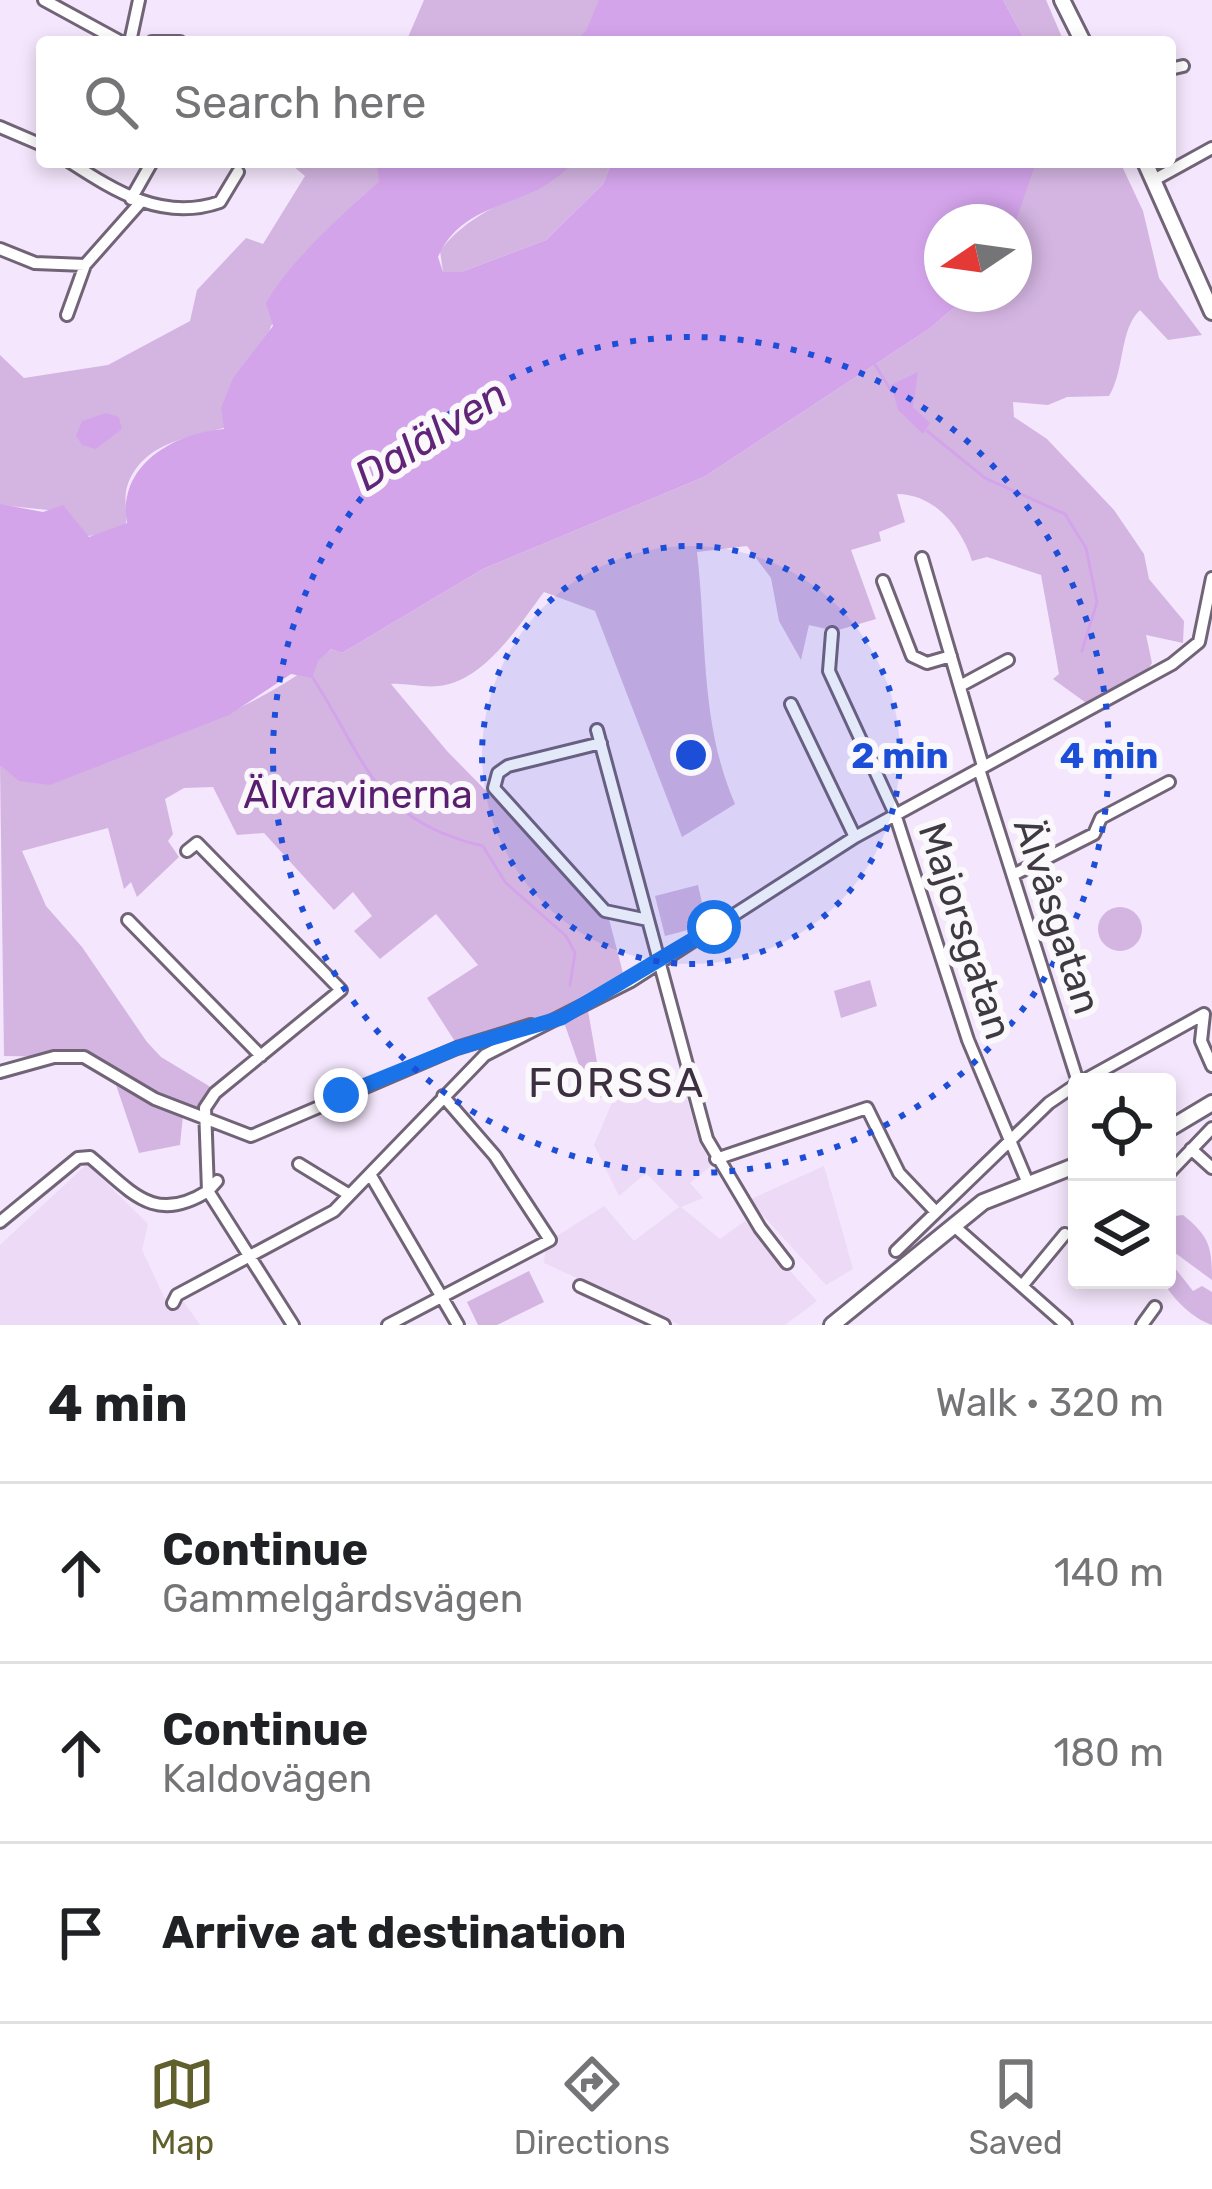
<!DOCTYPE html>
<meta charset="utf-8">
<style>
body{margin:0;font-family:Rubik,sans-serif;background:#f2f2f2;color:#202124}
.controls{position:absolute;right:36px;bottom:36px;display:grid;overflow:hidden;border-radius:12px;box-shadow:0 6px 18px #0003}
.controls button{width:108px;height:108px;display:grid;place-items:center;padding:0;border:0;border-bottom:3px solid #e0e0e0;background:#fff;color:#202124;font:60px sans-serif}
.compass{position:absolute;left:924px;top:204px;width:108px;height:108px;border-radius:50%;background:#fff;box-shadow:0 6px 18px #0003;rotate:257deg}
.stop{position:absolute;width:36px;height:36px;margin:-27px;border:9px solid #1a73e8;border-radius:50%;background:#fff}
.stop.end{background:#1a73e8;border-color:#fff;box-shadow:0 3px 12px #0008}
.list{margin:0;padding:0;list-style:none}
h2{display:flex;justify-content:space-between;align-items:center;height:156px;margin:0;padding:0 48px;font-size:51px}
h2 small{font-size:39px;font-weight:400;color:#757577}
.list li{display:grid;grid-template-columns:78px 1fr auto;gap:36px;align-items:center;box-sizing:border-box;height:180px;padding:0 48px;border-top:3px solid #e0e0e0}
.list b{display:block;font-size:45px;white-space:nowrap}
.list p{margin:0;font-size:39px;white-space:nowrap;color:#757577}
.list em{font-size:39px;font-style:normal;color:#757577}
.icon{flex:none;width:66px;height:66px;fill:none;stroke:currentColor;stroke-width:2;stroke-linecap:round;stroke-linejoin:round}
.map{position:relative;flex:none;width:1212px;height:1325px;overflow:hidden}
.search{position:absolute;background:#fff;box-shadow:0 6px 18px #0003;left:36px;right:36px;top:36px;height:132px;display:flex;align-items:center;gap:30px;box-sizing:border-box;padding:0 42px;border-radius:12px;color:#757577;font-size:45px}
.sheet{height:696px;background:#fff}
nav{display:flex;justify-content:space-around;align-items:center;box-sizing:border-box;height:168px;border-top:3px solid #e0e0e0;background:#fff;font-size:33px;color:#757577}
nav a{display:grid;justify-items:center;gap:6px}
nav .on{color:#60602d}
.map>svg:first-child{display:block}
.built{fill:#eddaf6}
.green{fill:#d4b5e2}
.water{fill:#d4a4eb}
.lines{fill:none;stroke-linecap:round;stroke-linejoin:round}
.stream{stroke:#d4a4eb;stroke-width:3}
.street-casing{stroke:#716477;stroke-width:16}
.secondary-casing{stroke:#716477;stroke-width:20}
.street{stroke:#fff;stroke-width:10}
.secondary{stroke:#fff;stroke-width:14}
.route{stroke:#1a73e8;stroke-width:15}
.ring{fill:none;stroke:#1d4ed8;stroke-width:6;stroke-dasharray:6 12}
.labels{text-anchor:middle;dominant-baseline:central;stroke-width:12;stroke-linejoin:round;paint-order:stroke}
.park-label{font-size:39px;fill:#5a1e71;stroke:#fbf8fc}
.street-label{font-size:39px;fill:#3f3941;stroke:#fbf8fc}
.water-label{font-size:42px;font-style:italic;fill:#602578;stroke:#fbf8fc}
.neighbourhood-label{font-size:42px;letter-spacing:3px;fill:#3b2f40;stroke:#fbf8fc}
.centre{fill:#1d4ed8;stroke:#fbf8fc;stroke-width:6}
.ring-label{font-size:36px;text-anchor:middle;font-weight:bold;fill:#1d4ed8;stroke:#fbf8fc;stroke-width:12;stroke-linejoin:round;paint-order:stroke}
</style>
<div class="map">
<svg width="1212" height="1325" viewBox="0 0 1212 1325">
<rect width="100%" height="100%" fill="#f4e6fc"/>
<path class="built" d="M682,1080L699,1142L712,1165L690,1183L703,1198L681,1207L720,1239L745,1221L817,1301L785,1325H680L544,1263L546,1243L604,1206L634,1241L679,1207L646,1173L619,1196L594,1145L614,1098Z
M87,1164L148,1224L142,1250L165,1299L184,1302L200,1325H0V1245Z
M824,1166L853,1269L826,1285L749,1200Z"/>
<path class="green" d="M424,0H606L582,42H406Z
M1003,0H1046L1064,42H1026Z
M288,162H377L381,183L271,326L240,423C201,437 143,437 127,487C122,505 132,519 121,534L86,536L48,510L0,505V355L24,378L108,365L190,321L197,290L246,238L263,244L305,176Z
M576,162H612L603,184L546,240L461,272H443L440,251C475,204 531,197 576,162Z
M1034,162H1120L1143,211L1159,278L1202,335L1168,340L1140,310C1119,330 1125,370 1109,396L1067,397L1048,405L1013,402L1014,417L1047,439L1114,510L1144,554L1149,579L1184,621L1183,643L1146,635L1152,663L1143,678L1089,705L1053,679L1059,674L1041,575L987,557L972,561C962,528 935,494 897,494L905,522L879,532L881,541L851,550L876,619L835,631L809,625L801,660L779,621L771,578L747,546L697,552C707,638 700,724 735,804L682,837L595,611L544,592C519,625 485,681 439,686C423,688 406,683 391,684L447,751L608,915L624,977L586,999L603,1097L591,1099L560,1011L456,1043L427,998L478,965L436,914L380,959L354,931L372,916L353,892L334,910L264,833L237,835L213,787L184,788L165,799L173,834L168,841L179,857L137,897L131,882L124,889L108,828L22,851L46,906L82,947L147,1042L161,1057L209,1086L211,1093L200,1111L184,1105L180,1145L139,1153L110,1067L63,1057L4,1056L0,765C110,760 247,723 331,649L342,653L483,569L704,477L929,329L970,294H1014V227Z
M698,885L707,925L665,936L655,896Z
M1098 929a22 22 0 1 1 44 0a22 22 0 1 1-44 0Z
M870,980L877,1006L841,1018L834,991Z
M1183,1215C1209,1236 1212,1246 1212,1280L1167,1247L1174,1236L1167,1231V1217Z
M1171,1263L1193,1291L1202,1286L1212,1292V1325C1192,1318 1173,1299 1162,1280H1167Z
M529,1271L544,1302L497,1325H478L467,1302Z"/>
<path class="water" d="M599,0H1003L1026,42H574L586,31Z
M377,162H576C563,172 551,183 537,190C499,208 457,213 438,257L443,272H461L546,240L603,184L612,162H1036L1014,227V222H942V294H970L929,329L704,477L483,569L342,653L331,649L318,661L312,678L291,674L229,715L50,785L19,781L0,765V504L43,512L63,505L89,537L127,523C117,466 173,433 224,429L221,408L233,378L273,326L266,303C289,262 341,215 379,182Z
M918,372L913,407L930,423L923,434L898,410L891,385Z
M106,413L119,417L122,429L96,449L82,445L76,436L82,421Z"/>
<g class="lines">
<path class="stream" d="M875,365L892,392
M927,431L985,478L1065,514L1086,548L1097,602L1082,651
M311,675C366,759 372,820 483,846L505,882L566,936L575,953L570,985"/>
<defs>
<path id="street" d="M44,0L121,42
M130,42L139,0
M152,42H180
M1170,69L1183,66
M0,127L42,145
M70,162C115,191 163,222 220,202L238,172
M1154,180L1212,148
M131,199L152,162
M0,249L35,263L85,265L139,204
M67,315L85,265
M922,558L983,766
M883,581L912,656L927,663L951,656
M832,633L829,671L895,814L968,1040L1027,1181
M960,686L1008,660
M791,704L855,837
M597,730L707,1139L760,1228L787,1263
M601,743L508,766L498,773L494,788L605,911L648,920
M979,769L1078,1082
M1013,875L1094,834L1101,818L1169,782
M128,920L261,1056
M0,1072L54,1057H84L155,1099L251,1136L457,1048L531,1025
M1081,1082L1204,1014L1201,1041L1212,1066
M1191,1149L1212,1168
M716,1159L867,1108L899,1173L935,1211
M299,1164L348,1194
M370,1174L458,1325
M1167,1175L1212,1128
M217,1181L208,1191L293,1325
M0,1222L78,1158L90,1157C132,1192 154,1225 208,1191L205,1108L215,1093L341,990L197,843L187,851
M954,1226L1066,1325
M896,1251L1049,1103L1077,1084
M580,1286L664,1325
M1022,1286L1065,1234
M173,1303L177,1295L334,1211L485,1055L631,981L855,837L1172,664L1199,642L1212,578
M388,1325L550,1240L495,1156L443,1096
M1142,1325L1155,1307"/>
<path id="secondary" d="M1062,0L1083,42
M1145,162L1212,312
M1167,1130L1212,1103
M832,1325L983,1202L1077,1165"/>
</defs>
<use href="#street" class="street-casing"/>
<use href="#secondary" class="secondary-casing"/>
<use href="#street" class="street"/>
<use href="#secondary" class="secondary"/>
</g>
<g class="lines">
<path class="route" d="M341,1095L457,1048L561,1018L714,927"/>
</g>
<circle cx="691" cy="755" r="209" fill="#1d4ed8" fill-opacity=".12"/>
<g class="ring">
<circle cx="691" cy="755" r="209"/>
<circle cx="691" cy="755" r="418"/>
</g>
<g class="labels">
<g class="park-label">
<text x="358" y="795">Älvravinerna</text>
</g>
<g class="street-label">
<text transform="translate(1057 916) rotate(72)">Älvåsgatan</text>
<text transform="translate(965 931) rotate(72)">Majorsgatan</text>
</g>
<g class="water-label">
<text transform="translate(431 435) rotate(-32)">Dalälven</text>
</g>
<g class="neighbourhood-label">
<text x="617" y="1083">FORSSA</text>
</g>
</g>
<circle cx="691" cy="755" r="18" class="centre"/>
<g class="ring-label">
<text x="900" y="768">2 min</text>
<text x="1109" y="768">4 min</text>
</g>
</svg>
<div class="controls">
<button><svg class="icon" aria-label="locate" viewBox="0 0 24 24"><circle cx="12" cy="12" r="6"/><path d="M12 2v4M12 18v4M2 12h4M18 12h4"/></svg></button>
<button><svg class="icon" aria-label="layers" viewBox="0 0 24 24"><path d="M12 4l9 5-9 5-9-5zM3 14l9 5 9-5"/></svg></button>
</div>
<svg class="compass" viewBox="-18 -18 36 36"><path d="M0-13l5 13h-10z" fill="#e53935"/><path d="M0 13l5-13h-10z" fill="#757577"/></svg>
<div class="stop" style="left:714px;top:927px"></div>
<div class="stop end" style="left:341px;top:1095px"></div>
<div class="search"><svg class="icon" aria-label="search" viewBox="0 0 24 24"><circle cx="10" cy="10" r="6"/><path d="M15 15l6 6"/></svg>Search here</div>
</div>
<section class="sheet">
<h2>4 min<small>Walk · 320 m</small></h2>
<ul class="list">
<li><svg class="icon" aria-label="ahead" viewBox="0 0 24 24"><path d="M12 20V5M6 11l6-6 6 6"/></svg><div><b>Continue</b><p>Gammelgårdsvägen</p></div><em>140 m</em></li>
<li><svg class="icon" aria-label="ahead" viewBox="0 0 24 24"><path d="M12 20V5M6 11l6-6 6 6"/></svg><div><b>Continue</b><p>Kaldovägen</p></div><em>180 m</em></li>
<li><svg class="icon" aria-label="arrive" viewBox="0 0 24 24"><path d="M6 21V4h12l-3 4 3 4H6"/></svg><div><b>Arrive at destination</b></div></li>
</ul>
</section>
<nav>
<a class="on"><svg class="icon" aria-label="map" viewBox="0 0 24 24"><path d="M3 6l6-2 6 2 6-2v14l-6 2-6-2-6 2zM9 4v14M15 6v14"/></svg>Map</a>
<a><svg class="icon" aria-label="directions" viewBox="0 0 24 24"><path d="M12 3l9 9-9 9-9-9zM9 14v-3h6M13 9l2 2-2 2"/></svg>Directions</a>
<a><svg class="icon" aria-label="saved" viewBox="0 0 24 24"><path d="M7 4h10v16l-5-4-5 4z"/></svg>Saved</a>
</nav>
